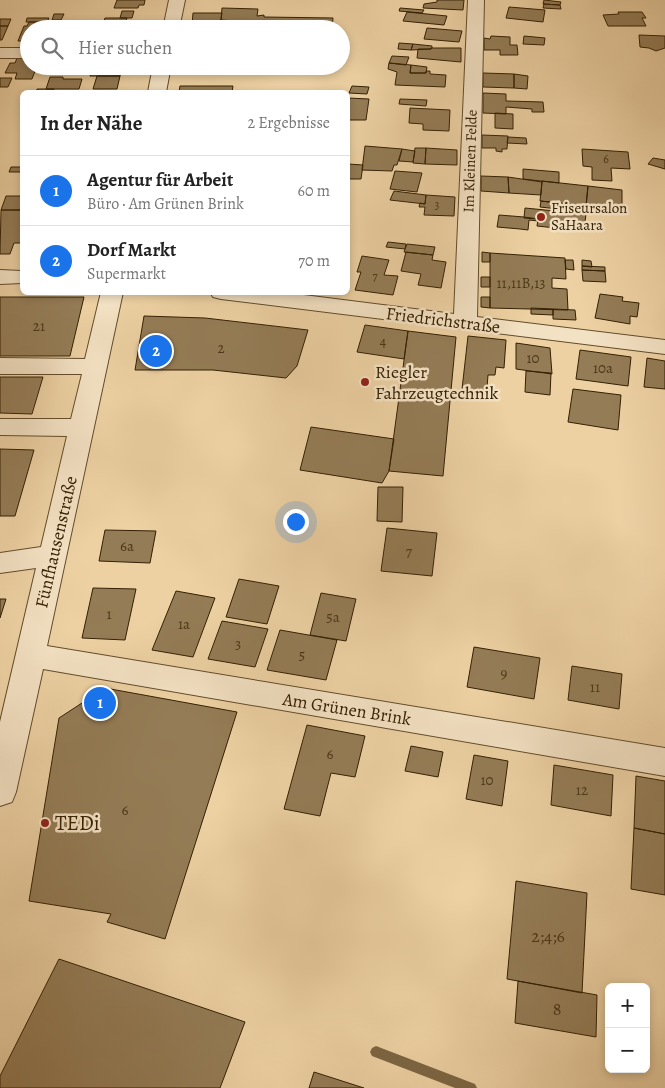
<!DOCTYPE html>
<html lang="de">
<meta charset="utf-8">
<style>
body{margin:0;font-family:Alegreya,serif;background:#f6f6f6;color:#222}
.controls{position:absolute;right:15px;bottom:15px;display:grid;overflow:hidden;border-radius:8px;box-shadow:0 2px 8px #0003}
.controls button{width:45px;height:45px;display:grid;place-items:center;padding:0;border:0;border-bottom:1px solid #e0e0e0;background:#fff;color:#222;font:25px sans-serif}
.you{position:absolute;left:295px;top:521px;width:18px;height:18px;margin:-12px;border:4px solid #fff;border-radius:50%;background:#1a73e8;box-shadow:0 0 0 8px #1a73e833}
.badge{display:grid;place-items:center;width:32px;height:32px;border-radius:50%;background:#1a73e8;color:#fff;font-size:16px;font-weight:700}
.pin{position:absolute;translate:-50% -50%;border:2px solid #fff;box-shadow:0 1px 5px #0006}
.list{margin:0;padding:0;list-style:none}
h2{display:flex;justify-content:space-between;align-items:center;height:65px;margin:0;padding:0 20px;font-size:21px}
h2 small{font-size:16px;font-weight:400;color:#767676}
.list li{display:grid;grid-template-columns:32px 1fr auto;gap:15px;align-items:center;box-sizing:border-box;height:70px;padding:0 20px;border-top:1px solid #e0e0e0}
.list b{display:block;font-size:19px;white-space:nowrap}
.list p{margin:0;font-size:16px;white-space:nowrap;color:#767676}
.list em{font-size:16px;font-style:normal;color:#767676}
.icon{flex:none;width:28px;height:28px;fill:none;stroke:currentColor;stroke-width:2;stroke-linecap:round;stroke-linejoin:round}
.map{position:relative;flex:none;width:665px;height:1088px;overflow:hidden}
.search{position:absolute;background:#fff;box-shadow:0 2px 8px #0003;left:20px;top:20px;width:330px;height:55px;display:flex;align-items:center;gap:12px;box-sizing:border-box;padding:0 18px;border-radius:28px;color:#767676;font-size:19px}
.panel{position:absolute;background:#fff;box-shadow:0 2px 8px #0003;left:20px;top:90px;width:330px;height:205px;border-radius:8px}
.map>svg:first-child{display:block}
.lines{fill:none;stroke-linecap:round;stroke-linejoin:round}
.stream{fill:#7d6643;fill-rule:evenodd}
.building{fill:#947c56;stroke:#342003}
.minor-casing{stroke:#624c2b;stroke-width:2}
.minor{fill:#f3e1c3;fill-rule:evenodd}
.poi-dot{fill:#8f2418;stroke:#f3e1c3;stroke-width:2}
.labels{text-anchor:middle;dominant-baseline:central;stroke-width:5;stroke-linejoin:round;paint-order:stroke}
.far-number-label{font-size:12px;fill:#4c3718}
.far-street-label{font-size:15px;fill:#342003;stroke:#f3e1c3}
.far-poi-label{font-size:15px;fill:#342003;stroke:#f3e1c3;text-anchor:start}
.number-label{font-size:15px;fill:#4c3718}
.street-label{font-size:18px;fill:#342003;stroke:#f3e1c3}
.poi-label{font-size:18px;fill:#342003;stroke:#f3e1c3;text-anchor:start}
.near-number-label{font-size:18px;fill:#4c3718}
.near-poi-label{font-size:21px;fill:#342003;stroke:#f3e1c3;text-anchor:start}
</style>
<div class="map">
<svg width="665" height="1088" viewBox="0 0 665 1088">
<rect width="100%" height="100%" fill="#edd1a3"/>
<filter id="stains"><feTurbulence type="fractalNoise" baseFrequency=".004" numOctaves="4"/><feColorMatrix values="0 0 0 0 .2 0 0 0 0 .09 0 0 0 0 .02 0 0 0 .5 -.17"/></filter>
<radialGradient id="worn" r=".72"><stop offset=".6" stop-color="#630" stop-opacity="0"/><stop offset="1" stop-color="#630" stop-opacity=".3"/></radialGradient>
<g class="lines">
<path class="stream" d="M376,1046L475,1084L477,1088H455L372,1056L370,1052L372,1048Z"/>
</g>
<path class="building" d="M117,0H145L144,5H139L138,8H114Z
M437,0H464L463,10L423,8L424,4L437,2Z
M544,0L561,2L560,5L543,4Z
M544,4L560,5L561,9L543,8Z
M509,7L545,10L543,22L506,18Z
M222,8L258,9L257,16L264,15V17L333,18L332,29H261L262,23L221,20Z
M400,8L424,10L422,13L399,11Z
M122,11H134L132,18H120Z
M407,12L447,16L444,25L403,21Z
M618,12H642L646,18H642L646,26H608L603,15L619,14Z
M193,13H222L220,25H192Z
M54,14H64L61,20H52Z
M27,18H49L47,22H26Z
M105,18H127L126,21H104Z
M0,19H11L8,26H0Z
M29,22H45L43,26H48L47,29H29V41H18L24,26H27Z
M0,26H8L2,40H0Z
M107,26H133V29H106Z
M427,28L462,31L459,42L424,39Z
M639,35L665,36V48L656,51L649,48L640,47Z
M491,36L510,37V45H517L518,55H500V50H484V38L490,39Z
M524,36L545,38L544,45L523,44Z
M399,43L413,44L411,50L398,49Z
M413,44L432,46V48L431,49L411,50Z
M431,48H461V62L417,58L418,49H431Z
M392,56L409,57L406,65L389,63Z
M17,58H29V66H37L32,79H15L17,73H5L10,63H15Z
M389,63L411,65L410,73H426V71H430V74L446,75L445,87L395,85L397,72L388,69Z
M411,65L427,67L426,73H410Z
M123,66L120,76H90L92,68L69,69L65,67Z
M483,73L514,74V88L483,87Z
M514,74L528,76L527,89L514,88Z
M97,76H120L117,89H93Z
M50,77H63V79H82L79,89H46Z
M0,78H12L8,87H0Z
M180,86H233L232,92H179Z
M352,86L369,87L367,94L349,93Z
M37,89H54L53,92H36Z
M483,93L506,94V101L543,102L544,112H532V109L506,107V114L483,113Z
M348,98L369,99L366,120H348Z
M400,99L427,100L426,106L399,104Z
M410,108L450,110L449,131L423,130V124L409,123Z
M495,113L513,114V129L495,128Z
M482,135L508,136L507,149H502V152L496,151V148H482Z
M508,137L526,138L527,144L507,143Z
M365,146L402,149L397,165H394L392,171L362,170Z
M415,148H426L425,164L413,163Z
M426,148L457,150V165L425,164Z
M402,149L415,151L413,162L399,161Z
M582,149L628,152L630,169L611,168L612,181L592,180V167L583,166Z
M653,158L665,160V169L648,164Z
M348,164L363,165L361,179H348Z
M11,167H22V172H9Z
M523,169L559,172V183L523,179Z
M395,171L422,173L417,192L390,189Z
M481,176L508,177L509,193L481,191Z
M508,177L542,182L541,195L509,193Z
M542,181L588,186L586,206L540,201Z
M588,186L622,190V205H618L617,209L586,206Z
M394,191L426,195L425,204L390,200Z
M426,195L455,197L454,216L424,215L425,207H419L420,203L425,204Z
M6,196H22V210H1Z
M541,201L586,206L585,212L540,207Z
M525,208L586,214L584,231L537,226L538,219L524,218Z
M1,210H22V243H14L10,254H0Z
M499,215L524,217L538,219V221L529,220L528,230L520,229L497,227Z
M388,242L406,244L405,249L386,247Z
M407,244L435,247L433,255L404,252Z
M406,252L433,255L432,260L446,262L441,288L418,285L421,274L401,271Z
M482,252L490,253V262H482Z
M490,253L565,258L566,279L552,278V288L567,289L568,310L490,308Z
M362,256L389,260L384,275L398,276L393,295L355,290L361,272H357Z
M565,260H573L574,270L566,269Z
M582,260L591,261L592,267L582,266Z
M582,266L605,267V271L582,270Z
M582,270L605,271L606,282L583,281Z
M481,277H490V287H481Z
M600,294L623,297L622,301L639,303L637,317L630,316V324L595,318Z
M0,297H84L70,356H0Z
M481,297H490V308L481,307Z
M531,308L553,309V315L531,314Z
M553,309L575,310L576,320L553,319Z
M144,316L205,318L308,330L297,366L286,378L213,370H135Z
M365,325L408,331L404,359L357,352Z
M408,331L456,337L443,476L389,471Z
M468,336L506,340L504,368L496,367L495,375H488L486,400L461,398Z
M516,343L550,348L552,374L516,369Z
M580,350L631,357L628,386L576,379Z
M647,358L665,361V389L644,387Z
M526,371L551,373L550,395L525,392Z
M0,377H43L32,414L0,413Z
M573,389L621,395L618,430L568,422Z
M311,427L394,439L389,471L382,483L300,470Z
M0,449L34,450L15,516H0Z
M378,487H403L402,522L377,521Z
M387,528L437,533L432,576L381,571Z
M105,530L156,531L150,563L99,561Z
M239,579L279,586L267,624L226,617Z
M93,588L136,589L125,640L82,638Z
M176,591L215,598L193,657L152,650Z
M321,593L356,599L346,641L310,635Z
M0,599H6L0,618Z
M222,621L268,629L255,667L208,659Z
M280,630L337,640L326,680L267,670Z
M474,647L540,658L534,699L467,687Z
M572,666L622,674L619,709L568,700Z
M105,688L237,712L165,939L107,922L111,914L29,901L59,718Z
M307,725L365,736L355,777L331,773L320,816L284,809Z
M411,746L443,752L438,777L405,771Z
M474,755L508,761L502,806L466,799Z
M554,765L613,775L611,816L551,805Z
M636,776L665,781V834L634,828Z
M634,828L665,834V895L631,889Z
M516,881L587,893L582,993L507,979Z
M59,959L245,1022L220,1088H0V1076Z
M518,981L597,995L596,1037L515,1023Z
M314,1072L364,1088H309Z"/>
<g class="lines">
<defs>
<path id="minor" d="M169,0H185L179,29H163Z
M468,0H484L477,317L665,340V354L221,299L213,297L210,292H280L454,314Z
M0,48H29V58H0Z
M153,66H171L166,92H148Z
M0,270L22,271V283L0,284Z
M101,292H123L47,646L665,748V776L43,669L16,792L12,802L0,806V722L36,568L0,573V553L41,547L67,436L0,435V419H71L82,374H0V358L85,359Z"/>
</defs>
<use href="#minor" class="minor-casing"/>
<use href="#minor" class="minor"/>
</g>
<g class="poi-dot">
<circle cx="541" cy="217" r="5"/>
<circle cx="365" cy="382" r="5"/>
<circle cx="45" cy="823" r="5"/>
</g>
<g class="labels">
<g class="far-number-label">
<text x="606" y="159">6</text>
<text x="437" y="205">3</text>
<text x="375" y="276">7</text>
</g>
<g class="far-street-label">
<text transform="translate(470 161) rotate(-88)">Im Kleinen Felde</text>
</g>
<g class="far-poi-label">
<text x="551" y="208">Friseursalon<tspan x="551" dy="17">SaHaara</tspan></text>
</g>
<g class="number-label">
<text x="521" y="283">11,11B,13</text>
<text x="39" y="326">21</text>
<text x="383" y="341">4</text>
<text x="221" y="348">2</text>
<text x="533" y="358">10</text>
<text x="603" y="368">10a</text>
<text x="127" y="546">6a</text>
<text x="409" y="552">7</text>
<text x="109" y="614">1</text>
<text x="333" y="617">5a</text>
<text x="184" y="624">1a</text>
<text x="238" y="644">3</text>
<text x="302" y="655">5</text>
<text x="504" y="673">9</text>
<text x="595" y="687">11</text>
<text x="330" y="754">6</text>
<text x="487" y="780">10</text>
<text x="582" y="790">12</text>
<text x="125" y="810">6</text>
</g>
<g class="street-label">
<text transform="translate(443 320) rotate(7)">Friedrichstraße</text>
<text transform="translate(56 542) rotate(-77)">Fünfhausenstraße</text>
<text transform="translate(347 709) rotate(9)">Am Grünen Brink</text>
</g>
<g class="poi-label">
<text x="375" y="372">Riegler<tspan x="375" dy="21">Fahrzeugtechnik</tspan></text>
</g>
<g class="near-number-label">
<text x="548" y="936">2;4;6</text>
<text x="557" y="1009">8</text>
</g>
<g class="near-poi-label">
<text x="55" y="823">TEDi</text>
</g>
</g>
<rect width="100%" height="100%" filter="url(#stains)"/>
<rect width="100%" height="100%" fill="url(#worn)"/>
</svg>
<div class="controls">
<button>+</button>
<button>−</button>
</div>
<div class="you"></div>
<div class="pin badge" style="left:100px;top:703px">1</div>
<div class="pin badge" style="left:156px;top:351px">2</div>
<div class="search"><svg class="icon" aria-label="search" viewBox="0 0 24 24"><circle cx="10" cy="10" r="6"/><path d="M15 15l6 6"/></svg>Hier suchen</div>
<section class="panel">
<h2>In der Nähe<small>2 Ergebnisse</small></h2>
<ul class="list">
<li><span class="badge">1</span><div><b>Agentur für Arbeit</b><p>Büro · Am Grünen Brink</p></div><em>60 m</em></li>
<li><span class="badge">2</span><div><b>Dorf Markt</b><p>Supermarkt</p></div><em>70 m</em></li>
</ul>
</section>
</div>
